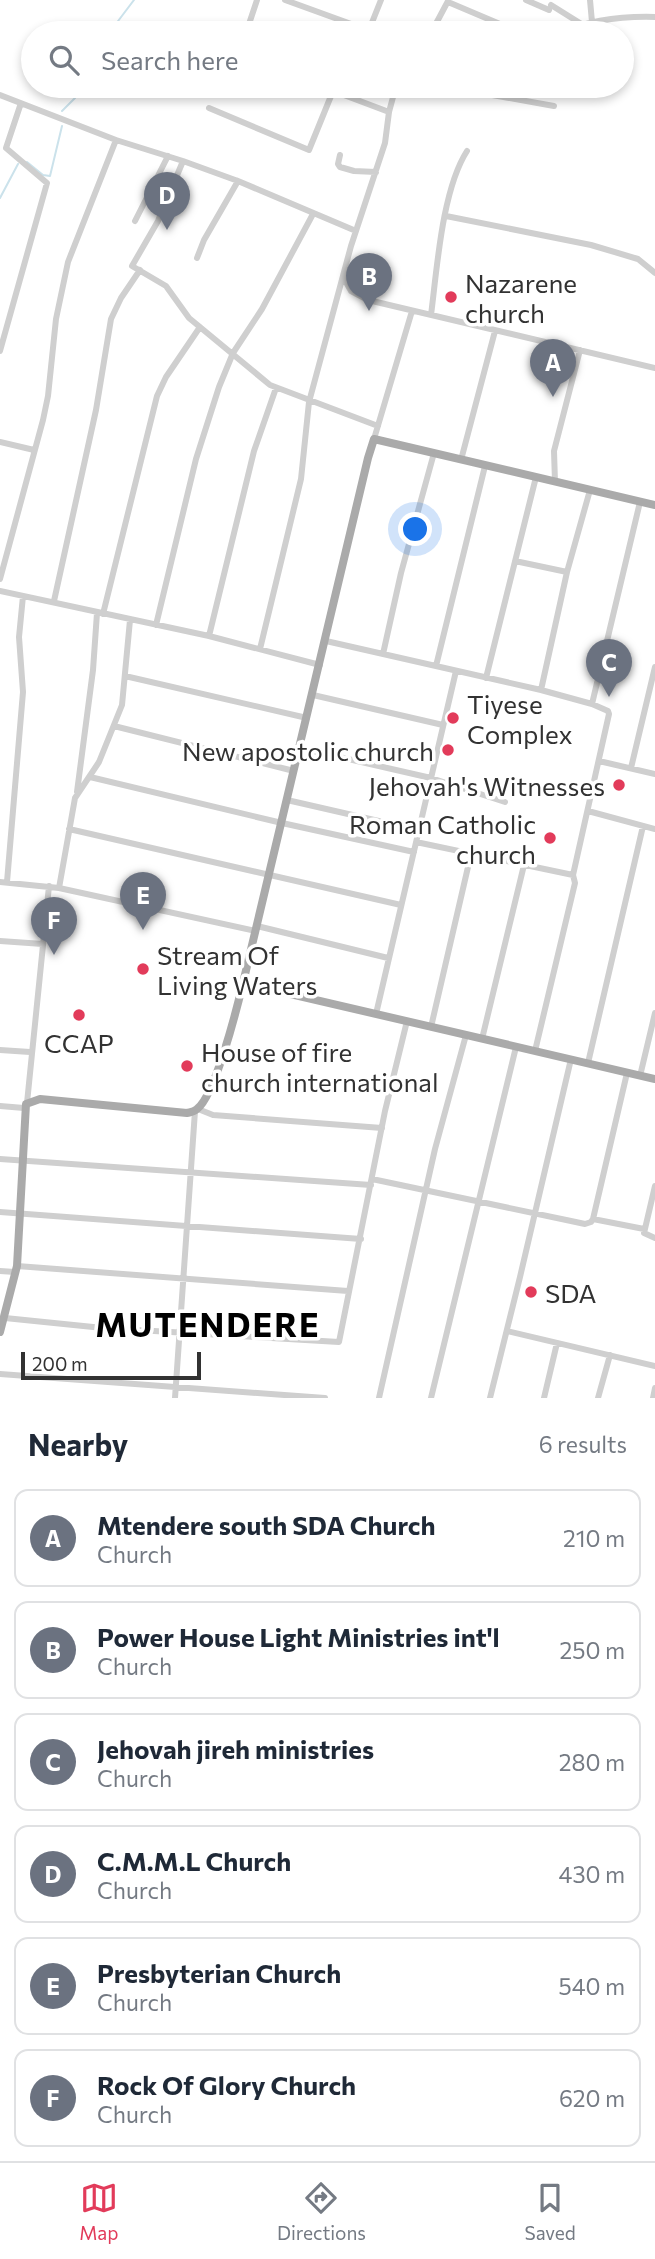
<!DOCTYPE html>
<style>
body{margin:0;font-family:Commissioner,sans-serif;background:#f2f2f3;color:#1f2937}
.scale{position:absolute;left:21px;bottom:18px;width:180px;box-sizing:border-box;padding-left:7px;border:4px solid #323232;border-top:0;font-size:19px;line-height:24px;white-space:nowrap;color:#323232;-webkit-text-stroke:5px #fff;paint-order:stroke}
.you{position:absolute;left:416px;top:530px;width:24px;height:24px;margin:-18px;border:5px solid #fff;border-radius:50%;background:#1a73e8;box-shadow:0 0 0 10px #1a73e833}
.badge{display:grid;place-items:center;width:46px;height:46px;border-radius:50%;background:#e23b5a;color:#fff;font-size:23px;font-weight:700}
.pin{position:absolute;translate:-50% -58px;filter:drop-shadow(0 2px 4px #0008)}
.pin::after{content:'';position:absolute;top:37px;width:24px;height:21px;background:inherit;clip-path:polygon(0 0,100% 0,50% 100%)}
.list{margin:0;padding:0;list-style:none}
h2{display:flex;justify-content:space-between;align-items:center;height:91px;margin:0;padding:0 28px;font-size:30px}
h2 small{font-size:23px;font-weight:400;color:#747a83}
.list li{display:grid;grid-template-columns:46px 1fr auto;gap:21px;align-items:center;box-sizing:border-box;height:98px;margin:0 14px 14px;padding:0 14px;border:2px solid #e0e1e3;border-radius:14px}
.list b{display:block;font-size:26px;white-space:nowrap}
.list p{margin:0;font-size:23px;white-space:nowrap;color:#747a83}
.list em{font-size:23px;font-style:normal;color:#747a83}
.icon{flex:none;width:38px;height:38px;fill:none;stroke:currentColor;stroke-width:2;stroke-linecap:round;stroke-linejoin:round}
.map{position:relative;flex:none;width:655px;height:1398px;overflow:hidden}
.search{position:absolute;background:#fff;box-shadow:0 4px 10px #0003;left:21px;right:21px;top:21px;height:77px;display:flex;align-items:center;gap:18px;box-sizing:border-box;padding:0 24px;border-radius:38px;color:#747a83;font-size:26px}
.sheet{height:763px;background:#fff}
nav{display:flex;justify-content:space-around;align-items:center;box-sizing:border-box;height:98px;border-top:2px solid #e0e1e3;background:#fff;font-size:19px;color:#747a83}
nav a{display:grid;justify-items:center;gap:4px}
nav .on{color:#e23b5a}
.map>svg:first-child{display:block}
.lines{fill:none;stroke-linecap:round;stroke-linejoin:round}
.stream{stroke:#cbe2eb;stroke-width:2}
.minor{stroke:#cfcfcf;stroke-width:6}
.major{stroke:#aaa;stroke-width:8}
.poi-dot{fill:#e23b5a;stroke:#fff;stroke-width:2.5}
.labels{text-anchor:middle;dominant-baseline:central;stroke-width:7;stroke-linejoin:round;paint-order:stroke}
.poi-label{font-size:26px;fill:#323232;stroke:#fff;text-anchor:start}
.district-label{font-size:33px;font-weight:bold;letter-spacing:2px;fill:#000;stroke:#fff}
</style>
<div class="map">
<svg width="655" height="1398" viewBox="0 0 655 1398">
<rect width="100%" height="100%" fill="#fff"/>
<g class="lines">
<path class="stream" d="M109,33L134,0
M62,111L75,98L82,86
M27,162L43,175L50,176L62,126
M0,198L18,164"/>
<path class="minor" d="M285,0L376,33
M526,0L549,10
M590,0L592,22
M448,2L521,33
M551,5L583,25
M369,30L381,0
M246,33L257,0
M431,33L448,1
M559,33C590,20 621,16 655,17
M320,86L389,112
M466,86L481,93L554,106
M0,95L116,140L183,161L238,181L356,231
M209,108L309,150L333,91
M340,155L338,164L340,167L354,171L376,172
M183,161L158,221L132,266L166,286L189,318L270,385L378,426
M446,216L591,245L638,259L655,273
M135,221L168,156
M197,258L204,240L238,181
M343,277L351,291L368,300L655,368
M431,315C437,269 442,190 467,151
M0,351L47,183L6,148L21,103
M374,439L412,311
M0,442L34,450
M461,460L495,331
M555,482L554,451L580,350
M515,561L567,572
M0,579L43,420L48,396L56,319L68,262L116,140
M0,591L209,636L320,665
M54,601L96,410L111,319L121,298L140,270
M103,614L157,396L166,377L200,327
M156,625L196,459L219,387L233,353L262,309L313,214
M209,636L254,451L276,388
M326,641L541,690L592,704L608,711L609,714L573,875L416,842
M260,649L301,479L309,402L351,246L385,143L389,112L396,86
M383,654L401,573L434,453
M436,666L485,466
M125,676L307,718
M486,678L536,477
M541,690L567,572L590,490
M313,695L443,725
M592,704L640,502
M114,726L294,771
M300,748L431,778L505,802
M599,761L655,774
M631,768L655,667
M90,777L282,823L414,852
M77,792L93,670L97,613
M287,800L418,830
M588,811L655,829
M69,829L401,905
M0,882L59,888L256,931
M7,882L23,692L19,637L23,596
M59,888L75,798L99,762L122,705L130,620
M257,926L388,958
M0,941L43,944
M376,1014L456,671
M431,1027L471,854
M482,1039L524,865
M0,1050L30,1052
M535,1051L575,883L573,875
M588,1063L643,826
M640,1076L655,1013
M27,1103L49,886
M0,1106L24,1108
M198,1109L213,1115L382,1128
M0,1159L371,1185
M372,1179L571,1221L585,1224L591,1222L593,1219L644,1229
M655,1186L644,1233L655,1238
M0,1212L361,1239
M593,1219L627,1073
M17,1266L348,1291
M0,1271L15,1272
M5,1318L103,1328L339,1342L385,1111L407,1021
M507,1331L655,1366
M0,1374L325,1398
M175,1398L195,1111
M379,1398L435,1149L466,1035
M431,1398L516,1047
M490,1398L520,1277L571,1059
M544,1398L557,1343
M598,1398L610,1355
M653,1398L655,1388"/>
<path class="major" d="M243,983L655,1079
M0,1332L17,1266L26,1104L40,1099L187,1113C191,1112 194,1112 197,1109C215,1096 237,1008 243,983L368,458L374,439L655,505"/>
</g>
<g class="poi-dot">
<circle cx="451" cy="297" r="7"/>
<circle cx="453" cy="718" r="7"/>
<circle cx="448" cy="750" r="7"/>
<circle cx="619" cy="785" r="7"/>
<circle cx="550" cy="838" r="7"/>
<circle cx="143" cy="969" r="7"/>
<circle cx="79" cy="1015" r="7"/>
<circle cx="187" cy="1066" r="7"/>
<circle cx="531" cy="1292" r="7"/>
</g>
<g class="labels">
<g class="poi-label">
<text x="465" y="282">Nazarene<tspan x="465" dy="30">church</tspan></text>
<text x="467" y="703">Tiyese<tspan x="467" dy="30">Complex</tspan></text>
<text x="434" y="750" text-anchor="end">New apostolic church</text>
<text x="605" y="785" text-anchor="end">Jehovah's Witnesses</text>
<text x="536" y="823" text-anchor="end">Roman Catholic<tspan x="536" dy="30">church</tspan></text>
<text x="157" y="954">Stream Of<tspan x="157" dy="30">Living Waters</tspan></text>
<text x="79" y="1042" text-anchor="middle">CCAP</text>
<text x="201" y="1051">House of fire<tspan x="201" dy="30">church international</tspan></text>
<text x="545" y="1292">SDA</text>
</g>
<g class="district-label">
<text x="208" y="1323">MUTENDERE</text>
</g>
</g>
</svg>
<div class="scale">200 m</div>
<div class="you"></div>
<div class="pin badge" style="left:553px;top:397px;background:#6b7280">A</div>
<div class="pin badge" style="left:369px;top:311px;background:#6b7280">B</div>
<div class="pin badge" style="left:609px;top:697px;background:#6b7280">C</div>
<div class="pin badge" style="left:167px;top:230px;background:#6b7280">D</div>
<div class="pin badge" style="left:143px;top:930px;background:#6b7280">E</div>
<div class="pin badge" style="left:54px;top:955px;background:#6b7280">F</div>
<div class="search"><svg class="icon" aria-label="search" viewBox="0 0 24 24"><circle cx="10" cy="10" r="6"/><path d="M15 15l6 6"/></svg>Search here</div>
</div>
<section class="sheet">
<h2>Nearby<small>6 results</small></h2>
<ul class="list">
<li><span class="badge" style="background:#6b7280">A</span><div><b>Mtendere south SDA Church</b><p>Church</p></div><em>210 m</em></li>
<li><span class="badge" style="background:#6b7280">B</span><div><b>Power House Light Ministries int'l</b><p>Church</p></div><em>250 m</em></li>
<li><span class="badge" style="background:#6b7280">C</span><div><b>Jehovah jireh ministries</b><p>Church</p></div><em>280 m</em></li>
<li><span class="badge" style="background:#6b7280">D</span><div><b>C.M.M.L Church</b><p>Church</p></div><em>430 m</em></li>
<li><span class="badge" style="background:#6b7280">E</span><div><b>Presbyterian Church</b><p>Church</p></div><em>540 m</em></li>
<li><span class="badge" style="background:#6b7280">F</span><div><b>Rock Of Glory Church</b><p>Church</p></div><em>620 m</em></li>
</ul>
</section>
<nav>
<a class="on"><svg class="icon" aria-label="map" viewBox="0 0 24 24"><path d="M3 6l6-2 6 2 6-2v14l-6 2-6-2-6 2zM9 4v14M15 6v14"/></svg>Map</a>
<a><svg class="icon" aria-label="directions" viewBox="0 0 24 24"><path d="M12 3l9 9-9 9-9-9zM9 14v-3h6M13 9l2 2-2 2"/></svg>Directions</a>
<a><svg class="icon" aria-label="saved" viewBox="0 0 24 24"><path d="M7 4h10v16l-5-4-5 4z"/></svg>Saved</a>
</nav>
